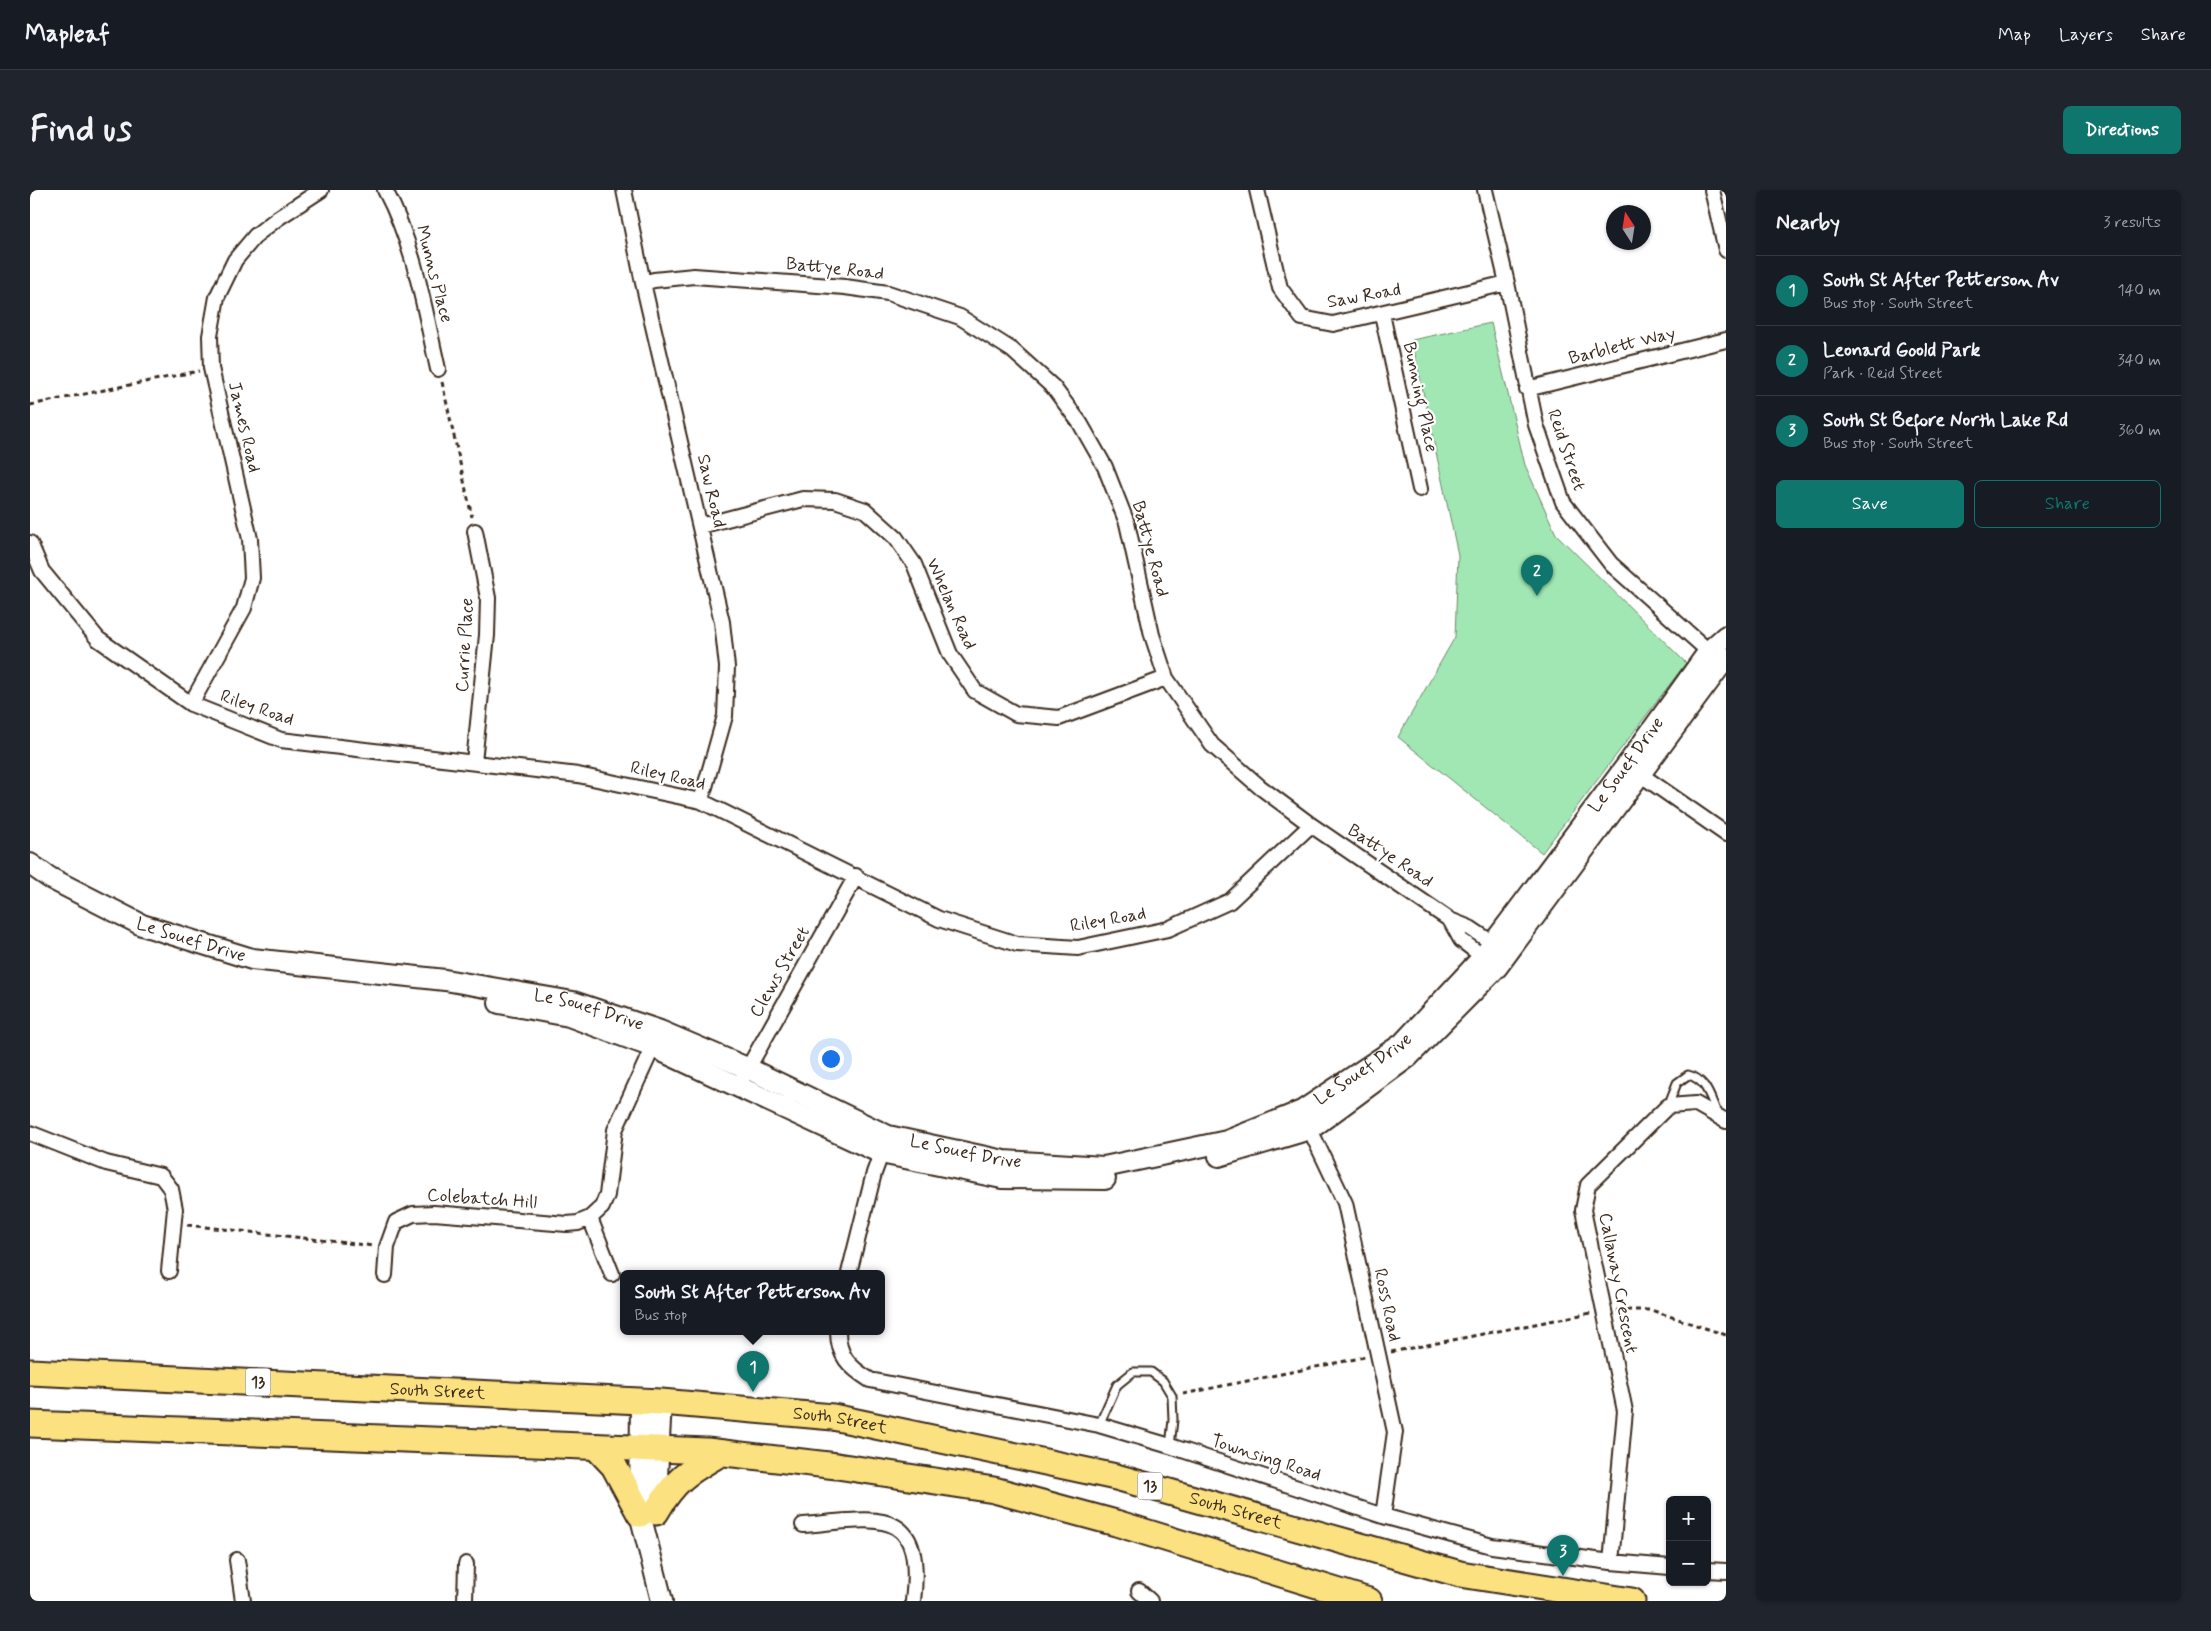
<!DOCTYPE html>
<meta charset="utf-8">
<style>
body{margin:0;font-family:Mynerve,sans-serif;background:#20242c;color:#f1f3f6}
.controls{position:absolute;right:15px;bottom:15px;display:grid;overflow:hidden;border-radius:8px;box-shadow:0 1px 4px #0004}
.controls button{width:45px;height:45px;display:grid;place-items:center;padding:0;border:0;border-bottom:1px solid #363941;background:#171b24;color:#f1f3f6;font:25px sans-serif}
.compass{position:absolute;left:1576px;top:15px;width:45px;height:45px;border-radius:50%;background:#171b24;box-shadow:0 1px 4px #0004;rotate:348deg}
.you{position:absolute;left:800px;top:868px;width:18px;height:18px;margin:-12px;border:4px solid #fff;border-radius:50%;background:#1a73e8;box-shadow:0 0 0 8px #1a73e833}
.badge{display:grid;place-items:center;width:32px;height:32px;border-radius:50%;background:#0f766e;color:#fff;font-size:16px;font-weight:700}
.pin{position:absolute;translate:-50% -41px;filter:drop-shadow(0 1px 2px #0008)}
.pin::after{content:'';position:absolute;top:26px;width:18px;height:15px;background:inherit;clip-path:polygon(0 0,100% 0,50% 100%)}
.popup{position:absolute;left:590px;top:1080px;width:265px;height:65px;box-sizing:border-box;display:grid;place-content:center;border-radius:8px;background:#171b24;filter:drop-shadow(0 1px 4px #0005);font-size:16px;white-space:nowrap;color:#9ea1a6}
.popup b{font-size:19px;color:#f1f3f6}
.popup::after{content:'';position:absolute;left:50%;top:100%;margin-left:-10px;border:10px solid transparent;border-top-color:#171b24}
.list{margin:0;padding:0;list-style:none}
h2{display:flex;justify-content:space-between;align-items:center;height:65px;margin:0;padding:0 20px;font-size:21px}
h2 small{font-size:16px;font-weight:400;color:#9ea1a6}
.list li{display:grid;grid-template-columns:32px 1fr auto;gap:15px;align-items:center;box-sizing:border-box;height:70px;padding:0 20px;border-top:1px solid #363941}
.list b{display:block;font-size:19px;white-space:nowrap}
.list p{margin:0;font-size:16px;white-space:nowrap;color:#9ea1a6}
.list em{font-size:16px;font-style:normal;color:#9ea1a6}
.actions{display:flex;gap:10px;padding:15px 20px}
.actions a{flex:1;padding:11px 0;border:1px solid #0f766e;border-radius:8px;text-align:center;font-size:18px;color:#0f766e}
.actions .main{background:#0f766e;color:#fff}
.map{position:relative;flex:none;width:1696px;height:1411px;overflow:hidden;border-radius:8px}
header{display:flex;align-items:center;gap:30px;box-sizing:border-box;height:70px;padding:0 25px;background:#171b24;border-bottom:1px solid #363941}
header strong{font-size:24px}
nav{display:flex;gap:28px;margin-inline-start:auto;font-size:18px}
.intro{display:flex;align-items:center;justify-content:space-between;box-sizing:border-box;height:120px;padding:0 30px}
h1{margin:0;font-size:35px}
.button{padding:12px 22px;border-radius:8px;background:#0f766e;color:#fff;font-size:18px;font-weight:700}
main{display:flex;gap:30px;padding:0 30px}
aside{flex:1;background:#171b24;border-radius:8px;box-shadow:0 1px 4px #0004}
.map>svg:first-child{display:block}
.green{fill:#a1e7b3;stroke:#6e8868}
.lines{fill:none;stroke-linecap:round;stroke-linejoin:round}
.lane-casing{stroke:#3b2a1e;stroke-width:11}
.street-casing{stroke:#3b2a1e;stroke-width:18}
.secondary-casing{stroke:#3b2a1e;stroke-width:24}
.highway-casing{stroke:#3b2a1e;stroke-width:29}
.path{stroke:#3b2a1e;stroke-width:3;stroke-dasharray:5 4;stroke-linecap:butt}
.lane{stroke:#fff;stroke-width:7}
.street{stroke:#fff;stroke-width:14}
.secondary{stroke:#fff;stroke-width:20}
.highway{stroke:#fbe180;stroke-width:25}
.labels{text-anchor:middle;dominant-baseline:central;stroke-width:4.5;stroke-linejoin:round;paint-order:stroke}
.shield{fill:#fff;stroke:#766a62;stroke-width:1}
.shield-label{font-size:16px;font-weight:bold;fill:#3b2a1e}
.street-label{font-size:18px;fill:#3b2a1e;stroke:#fff}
</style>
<header>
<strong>Mapleaf</strong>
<nav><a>Map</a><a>Layers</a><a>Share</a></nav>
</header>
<div class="intro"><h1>Find us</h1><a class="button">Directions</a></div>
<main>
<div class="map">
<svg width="1696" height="1411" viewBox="0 0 1696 1411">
<rect width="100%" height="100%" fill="#fff"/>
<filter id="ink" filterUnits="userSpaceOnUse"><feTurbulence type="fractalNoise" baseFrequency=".02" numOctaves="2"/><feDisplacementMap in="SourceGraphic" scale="10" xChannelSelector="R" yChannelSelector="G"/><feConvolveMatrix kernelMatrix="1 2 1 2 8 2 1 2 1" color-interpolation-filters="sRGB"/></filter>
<g filter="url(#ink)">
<path class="green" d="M1461,133L1495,275L1526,344L1656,473L1512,663L1368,547L1425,447L1428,365L1382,150Z"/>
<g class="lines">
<defs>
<path id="lane" d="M1638,916L1647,893L1658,885C1676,889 1680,907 1687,923
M1069,1235L1087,1195L1103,1182H1121L1133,1191L1142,1206L1143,1230L1140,1256"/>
<path id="street" d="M355,0C385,56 394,118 408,179
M594,0L613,93L692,432L697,477L695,526L671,611
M1227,0L1250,98L1272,128L1303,134L1477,93
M1455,0L1477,93L1506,235L1533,312L1581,374L1685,467
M1682,0L1696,60
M613,93L624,90L664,86L815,97L858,103L930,127L982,160L1023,197L1050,233L1075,277L1097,333L1122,445L1136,488L1182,555L1230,597L1281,635L1420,730L1440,738L1470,758
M1352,124L1390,299
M1497,199L1696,150
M670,336L773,309L805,310L835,320L866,348L884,374L920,464L945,501L986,524L1029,528L1136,488
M0,353L12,381L68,449L161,514L251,550L548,585L671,611L909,729L987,754L1048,758L1138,739L1200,711L1281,635
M161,514L214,418L222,388L220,349L181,178L180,146L187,107L205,70L226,45L248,28L291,0
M444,572L457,445L458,408L445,341
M1604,580L1696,644
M1420,730L1431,750L1460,772
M708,896L826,686
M1276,931L1315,1013L1365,1242L1353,1326
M0,943L76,973L131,986L141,999L145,1019L139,1081
M819,1083L844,983L854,956
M582,1084L560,1028L572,1017L577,1005L585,940L626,850
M355,1085L357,1057L366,1032L383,1024L404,1023L537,1034L548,1033L560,1028
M808,1141C808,1166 819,1177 840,1190L1069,1235L1140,1256L1353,1326L1462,1356L1581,1372L1640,1377
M773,1335C846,1329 895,1313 883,1411
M207,1370L213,1411
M1581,1372L1595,1221L1553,1020L1558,995L1638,916L1666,914L1696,931
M1677,1380L1696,1381
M1109,1401L1120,1411
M435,1411L436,1374"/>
<g id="secondary">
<path id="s1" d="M0,674L20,688L112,735L222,769L415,790L543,812L630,841L717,878L858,946L974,971L1074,977L1197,951L1272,921L1372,854L1453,767L1597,575L1679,461L1696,446"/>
<path d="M469,813L539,826L623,857L851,963L972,988L1075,989"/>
<path d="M1189,966L1280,939L1378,867L1467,777L1696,468"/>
<path d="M611,1211L610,1324L632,1411"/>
<path d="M625,1324L631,1212"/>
</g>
<g id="highway">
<path id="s2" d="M0,1182L631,1212L803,1227L1086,1287L1430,1384L1602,1411"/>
<path d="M0,1234L677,1261L807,1276L964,1300L1086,1333L1339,1411"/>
<path d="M566,1257L584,1276L610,1324"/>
<path d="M626,1322C645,1289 658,1282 691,1263"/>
</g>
</defs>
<use href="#lane" class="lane-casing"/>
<use href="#street" class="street-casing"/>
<use href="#secondary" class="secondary-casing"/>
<use href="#highway" class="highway-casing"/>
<path class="path" d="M412,192L442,327
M0,215L169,181
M157,1035L344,1056
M1587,1120H1621L1696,1145
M1361,1162L1561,1123
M1153,1204L1335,1167"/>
<use href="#lane" class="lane"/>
<use href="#street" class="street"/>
<use href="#secondary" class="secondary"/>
<use href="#highway" class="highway"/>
</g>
</g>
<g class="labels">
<g class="shield">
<rect x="215.5" y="1178.5" width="25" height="27" rx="4"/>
<rect x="1107.5" y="1282.5" width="25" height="27" rx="4"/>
</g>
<g class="shield-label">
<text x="228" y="1192">13</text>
<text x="1120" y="1296">13</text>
</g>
<g class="street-label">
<text transform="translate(805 79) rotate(6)">Battye Road</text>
<text transform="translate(404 84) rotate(75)">Munns Place</text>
<text transform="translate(1334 106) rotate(-10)">Saw Road</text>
<text transform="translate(1592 156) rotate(-14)">Barblett Way</text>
<text transform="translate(1390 207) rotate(78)">Bunning Place</text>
<text transform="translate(214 237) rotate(77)">James Road</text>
<text transform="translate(1536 260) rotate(71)">Reid Street</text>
<text transform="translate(681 301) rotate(77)">Saw Road</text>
<text transform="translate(1120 359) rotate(75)">Battye Road</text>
<text transform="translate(921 414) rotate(66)">Whelan Road</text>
<text transform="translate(435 455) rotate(-87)">Currie Place</text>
<text transform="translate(227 518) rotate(19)">Riley Road</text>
<text stroke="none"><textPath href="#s1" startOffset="1814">Le Souef Drive</textPath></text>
<text transform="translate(638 586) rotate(13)">Riley Road</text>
<text transform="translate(1360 666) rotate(34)">Battye Road</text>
<text transform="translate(1078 730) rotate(-10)">Riley Road</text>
<text stroke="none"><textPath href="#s1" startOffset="179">Le Souef Drive</textPath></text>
<text transform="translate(750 782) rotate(-60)">Clews Street</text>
<text stroke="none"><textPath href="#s1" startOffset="584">Le Souef Drive</textPath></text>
<text stroke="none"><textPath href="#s1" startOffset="1409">Le Souef Drive</textPath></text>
<text stroke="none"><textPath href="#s1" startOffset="989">Le Souef Drive</textPath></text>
<text transform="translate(452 1009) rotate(4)">Colebatch Hill</text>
<text transform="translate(1588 1093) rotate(79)">Callaway Crescent</text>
<text transform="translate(1357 1115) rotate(78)">Ross Road</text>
<text stroke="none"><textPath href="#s2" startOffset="408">South Street</textPath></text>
<text stroke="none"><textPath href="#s2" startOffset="812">South Street</textPath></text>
<text transform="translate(1236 1268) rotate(18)">Townsing Road</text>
<text stroke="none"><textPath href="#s2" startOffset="1218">South Street</textPath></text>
</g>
</g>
</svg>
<div class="controls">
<button>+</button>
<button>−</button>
</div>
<svg class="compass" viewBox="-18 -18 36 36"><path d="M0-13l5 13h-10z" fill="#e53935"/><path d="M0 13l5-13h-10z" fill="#9ea1a6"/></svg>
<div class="you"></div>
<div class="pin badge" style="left:723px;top:1202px">1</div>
<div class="popup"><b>South St After Petterson Av</b>Bus stop</div>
<div class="pin badge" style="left:1507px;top:406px">2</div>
<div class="pin badge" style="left:1533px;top:1386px">3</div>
</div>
<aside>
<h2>Nearby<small>3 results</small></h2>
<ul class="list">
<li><span class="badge">1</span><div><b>South St After Petterson Av</b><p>Bus stop · South Street</p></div><em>140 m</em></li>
<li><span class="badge">2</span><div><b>Leonard Goold Park</b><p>Park · Reid Street</p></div><em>340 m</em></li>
<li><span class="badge">3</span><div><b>South St Before North Lake Rd</b><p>Bus stop · South Street</p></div><em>360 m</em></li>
</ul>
<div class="actions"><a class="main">Save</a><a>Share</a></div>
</aside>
</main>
